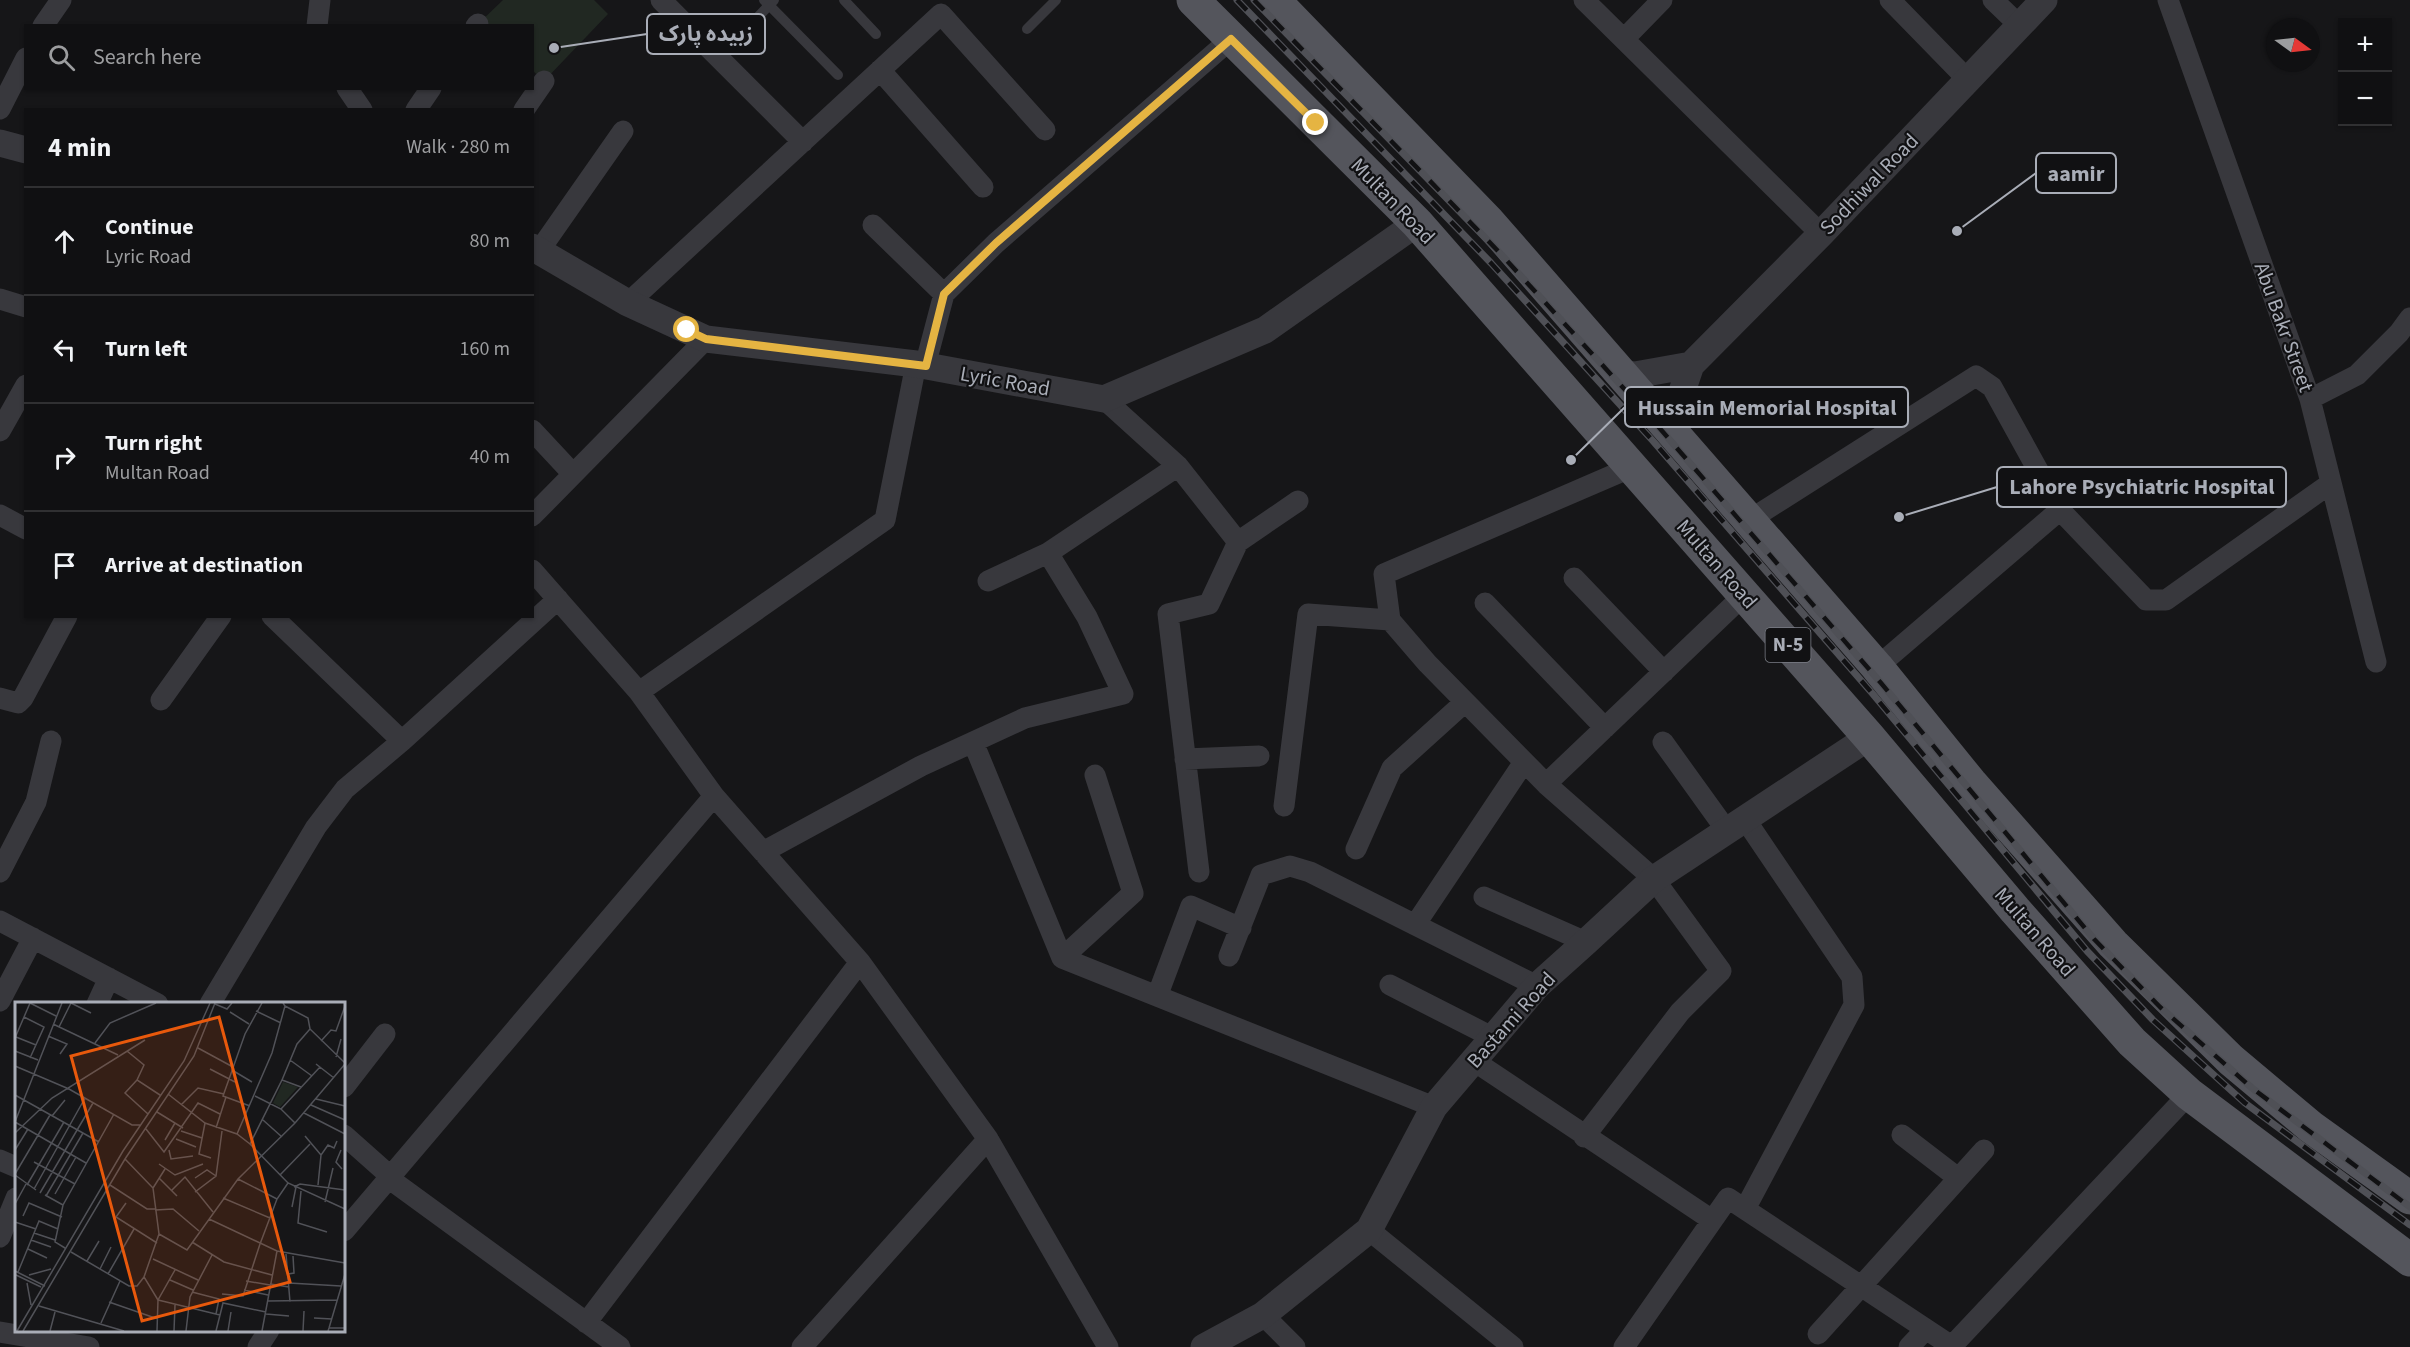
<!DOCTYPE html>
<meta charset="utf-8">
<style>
body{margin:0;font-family:"Source Sans 3","Noto Sans Arabic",sans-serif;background:#19191b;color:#f1f3f6}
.controls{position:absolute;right:18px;top:18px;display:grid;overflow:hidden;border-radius:0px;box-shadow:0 2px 4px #0004}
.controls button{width:54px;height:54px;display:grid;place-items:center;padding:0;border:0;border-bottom:2px solid #303032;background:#101012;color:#f1f3f6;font:30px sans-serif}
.compass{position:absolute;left:2266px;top:18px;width:54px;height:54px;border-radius:50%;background:#101012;box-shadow:0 2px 4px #0004;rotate:105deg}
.stop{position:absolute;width:18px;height:18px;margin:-14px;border:4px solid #e5b442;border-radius:50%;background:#fff}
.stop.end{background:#e5b442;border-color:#fff;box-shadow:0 2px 6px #0008}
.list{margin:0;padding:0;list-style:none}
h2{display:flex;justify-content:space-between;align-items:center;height:78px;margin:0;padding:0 24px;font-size:26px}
h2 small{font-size:20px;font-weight:400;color:#9c9d9f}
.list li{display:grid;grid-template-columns:39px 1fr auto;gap:18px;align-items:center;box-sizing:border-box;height:108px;padding:0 24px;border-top:2px solid #303032}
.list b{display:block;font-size:22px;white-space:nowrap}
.list p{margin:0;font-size:20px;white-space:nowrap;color:#9c9d9f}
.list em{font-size:20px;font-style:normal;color:#9c9d9f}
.icon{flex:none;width:33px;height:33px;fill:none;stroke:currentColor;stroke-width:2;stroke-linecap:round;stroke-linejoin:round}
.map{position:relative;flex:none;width:2410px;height:1347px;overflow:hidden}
.search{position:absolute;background:#101012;box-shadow:0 2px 4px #0004;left:24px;top:24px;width:510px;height:66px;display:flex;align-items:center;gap:15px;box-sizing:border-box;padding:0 21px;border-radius:0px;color:#9c9d9f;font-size:22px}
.panel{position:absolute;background:#101012;box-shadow:0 2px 4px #0004;left:24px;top:108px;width:510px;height:510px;border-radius:0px}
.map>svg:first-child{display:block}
.park{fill:#212822}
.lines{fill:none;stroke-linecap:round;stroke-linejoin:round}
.service{stroke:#38383d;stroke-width:10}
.minor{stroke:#38383d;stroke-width:21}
.tertiary{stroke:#38383d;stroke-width:27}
.primary{stroke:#54555c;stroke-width:33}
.rail-casing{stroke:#4f5056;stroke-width:7}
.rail{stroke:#111113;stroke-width:4.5;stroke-dasharray:14;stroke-linecap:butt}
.route{stroke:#e5b442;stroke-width:8}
.labels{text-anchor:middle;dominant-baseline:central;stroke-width:4.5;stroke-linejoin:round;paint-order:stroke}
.shield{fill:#111113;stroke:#7b7e86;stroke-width:1.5}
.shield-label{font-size:20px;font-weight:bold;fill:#a9adb7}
.street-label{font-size:21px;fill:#a9adb7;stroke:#111113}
.inset-road{fill:none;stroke:#515258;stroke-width:1.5}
.view{fill:#e8590c;fill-opacity:0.15;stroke:#e8590c;stroke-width:3}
.inset-edge{fill:none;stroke:#a9adb7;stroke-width:3}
.leader{fill:none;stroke:#a9adb7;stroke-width:2}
.callout-dot{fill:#a9adb7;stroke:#111113;stroke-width:2}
.callout{fill:#111113;stroke:#a9adb7;stroke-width:2}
.callout-label{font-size:22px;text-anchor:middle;font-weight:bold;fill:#a9adb7}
</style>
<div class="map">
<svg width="2410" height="1347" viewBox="0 0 2410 1347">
<rect width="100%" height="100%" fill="#161618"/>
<path class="park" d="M503,0H594L608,14L544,81L533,71L532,26L478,24Z"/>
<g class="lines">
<path class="service" d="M764,0L838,75
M844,0L876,34
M1027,29L1056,0
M741,35L774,0"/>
<path class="minor" d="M661,0L803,142
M1584,0L1821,234
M1890,0L1968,80
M1993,0L2019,25
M2168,0L2310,399L2376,662
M43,26L61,0
M317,26L320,0
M476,26L478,24
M1624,39L1662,0
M880,70L983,187
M347,88L362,110
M0,109L26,58
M416,110L431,88
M524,110L544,81
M873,225L944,294
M539,251L623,131
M0,299L26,307
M628,303L941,14L1045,130
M925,366L944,294L996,243L1231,39
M1104,399L1178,466L1238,542
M2310,399L2357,375L2399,333L2410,318
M532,430L573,474
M0,431L26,385
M0,515L26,529
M532,516L706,339
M1748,521L1976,376L1992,387L2060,510
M532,570L639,692L714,796L860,962L988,1139L1108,1347
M1574,578L1664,672
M988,581L1048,553L1178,466
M1485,603L1605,728
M272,616L402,741
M1877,667L2060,510L2146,600H2166L2331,483
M639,692L885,520L916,364
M0,698L18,703L23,698L67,616
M161,700L221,616
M973,742L1062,958L1434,1107
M1663,742L1727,831
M1185,759L1259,756
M1546,784L1744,595
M1284,806L1308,614L1390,620
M1356,849L1392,768L1465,702
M763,852L921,766L1025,718L1123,694L1087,617L1048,553
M0,872L36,802L51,741
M1199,872L1168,614L1209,604L1238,542L1298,501
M1484,897L1586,942
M0,921L158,1004
M1415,925L1524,762
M1229,956L1261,875L1290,866L1310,872L1537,986
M1062,958L1133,893L1095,775
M1390,985L1494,1038
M1158,994L1191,906L1241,928
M0,1001L33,938
M97,1004L109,978
M210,1004L316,827L345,789L402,741L558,599
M1474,1061L1712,1220
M344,1087L385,1034
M344,1135L389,1175
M1902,1135L1958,1178
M1584,1137L1680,1012L1721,971L1654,879L1546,784L1427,663L1390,620L1384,574L1632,467
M0,1160L16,1167
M387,1177L620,1347
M1745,1209L1854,1005L1852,977L1745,819
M1369,1230L1513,1347
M344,1231L714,796
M0,1237L16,1198
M1263,1315L1295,1347
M586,1323L860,962
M0,1332L89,1347
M1818,1334L1984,1150
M1952,1346L2189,1094
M258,1347L269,1330
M802,1347L988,1139
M1624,1347L1728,1198L1953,1347
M1909,1347L1926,1329"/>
<path class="tertiary" d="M0,143L26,150
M532,247L628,303L706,339L916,364L1104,399L1265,330L1417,223
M1621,373L1635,375L1691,365
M1671,432L1673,418L1691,365L1821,234L2044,0
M1204,1347L1263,1315L1369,1230L1434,1107L1537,986L1586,942L1654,879L1869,737"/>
<path class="primary" d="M1193,0L1417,223L1869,737L2015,910L2132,1042L2189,1094L2410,1260
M1274,0L1489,222L1877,667L1971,783L2113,944L2231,1060L2311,1127L2410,1198"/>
<defs>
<path id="rail" d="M1237,0L1491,263L1653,441L1872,693L2087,951L2153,1020L2245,1103L2410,1225
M1254,0L1498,251L1649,416L1881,683L2094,939L2160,1007L2252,1088L2410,1207"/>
</defs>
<use href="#rail" class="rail-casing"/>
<use href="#rail" class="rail"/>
</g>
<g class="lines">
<path class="route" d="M687,330L706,339L926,366L944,294L996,243L1231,39L1316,123"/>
</g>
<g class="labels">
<rect class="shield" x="1765.5" y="628" width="45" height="34" rx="4.5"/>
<g class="shield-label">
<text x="1788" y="645">N-5</text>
</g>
<g class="street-label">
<text transform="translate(1869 184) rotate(-46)">Sodhiwal Road</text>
<text transform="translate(1393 201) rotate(46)">Multan Road</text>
<text transform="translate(2284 327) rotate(70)">Abu Bakr Street</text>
<text transform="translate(1005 381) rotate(10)">Lyric Road</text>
<text transform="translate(1717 564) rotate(49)">Multan Road</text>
<text transform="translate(2035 932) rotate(49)">Multan Road</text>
<text transform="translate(1511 1020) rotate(-48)">Bastami Road</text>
</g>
</g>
<g transform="translate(15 1002)">
<rect width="330" height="330" fill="#161618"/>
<path d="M268,80L283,85L265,105L258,101Z" fill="#212822"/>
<path class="inset-road" d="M15,1L41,14M56,1L76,11M200,2L212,7L217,1M270,4L293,16L295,27L330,61M241,9L266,21M215,10L234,22M9,15L29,25L15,56M38,22L103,53M44,25L56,1M33,34L52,42L45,52M1,35L21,43M0,36L15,1M306,39L316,28L321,29L330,4M80,41L95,21L141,1M183,46L218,65M0,49L23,58M112,49L129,63L122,78L145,93M321,55L326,37M275,58L297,74M301,62L319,76M0,64L54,87L117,123H125M195,67L220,80M217,68L237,80M122,78L110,91L133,112M267,78L282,42L295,27M153,92L190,121L222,132L235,142L273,181L330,207M0,93L84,140M240,94L266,107L280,121M301,97L330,104M166,103L183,86L209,92M296,103L330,118M235,104L208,94L230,32L247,1M266,107L305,65M142,110L168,126M289,111L330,132M37,114L50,98M248,118L267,135M0,120L47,1M0,120L71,161M190,121L184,152L196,156M201,126L211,95M131,127L149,150L183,101L205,112M166,129L187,136M0,131L37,96L130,38M222,132L257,51L270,4L268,1M290,134L306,153M161,137L181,145M150,138L160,121M235,142L267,78L286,85M0,148L13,127M154,148L156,157L178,154M326,148L321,160L327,167M110,157L138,186L144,232L129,275L143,298L142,329M19,160L60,182M144,162L160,173L188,162M0,172L35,113M0,173L21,188M265,173L295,142M144,176L162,194M180,176L192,168L201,174M223,177L262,197M12,183L49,120M95,183L132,207H140M303,183L306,153L313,143L319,146L322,139M279,185L285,182L330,188M138,186L150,167M19,187L70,96M157,188L170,175L198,210M286,189L283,221L312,230M180,190L201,174L207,129M25,191L78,101M40,192L61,155M30,193L48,203M31,194L68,131M208,196L255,216M310,200L318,166M111,201L101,215L142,241M0,202L11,182M277,205L281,185M140,208L158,207L184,229M8,214L14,201L47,215M194,217L262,249L330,261M0,220L21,227M19,231L40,238M144,232L172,248L223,177L280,121L330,62M16,238L36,245M177,240L209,260L257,273M245,242L262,197L273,181M50,246L40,240L48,203L99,112M13,247L32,256M56,250L114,284H122L129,275M271,252L275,300M138,257L183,278M72,259L84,239M85,267L96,245M160,268L143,298L205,313M0,269L30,284M3,270L24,219L43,227M93,272L119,227M273,272L279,271L278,254M1,273L26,285M14,273L36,267M155,278L178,288M231,279L255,283M12,281L16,303M274,281L326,284M255,282L274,285M229,288L253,293M177,290L204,297L201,312M207,292L228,294L245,242M253,299L322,298M94,300L143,317M24,304L109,329M251,312L274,314M299,316L317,317M86,321L105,279M314,326L330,272M2,329L108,149L169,59L195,1M8,329L110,157L179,54L200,1M35,329L40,310M159,329L160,303M171,329L175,295L197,253M201,329L208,301L251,310M213,329L216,310M247,329L262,249M288,329L289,309M313,329L314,326H330"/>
<path class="view" d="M204,15L275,280L127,319L56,54Z"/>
<rect width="330" height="330" class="inset-edge"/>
</g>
<path class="leader" d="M554 48L647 34M1957 231L2036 173M1571 460L1625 407M1899 517L1997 487"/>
<g class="callout-dot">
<circle cx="554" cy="48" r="6"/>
<circle cx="1957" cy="231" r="6"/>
<circle cx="1571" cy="460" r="6"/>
<circle cx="1899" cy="517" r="6"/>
</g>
<g class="callout">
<rect x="647" y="14" width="118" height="40" rx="6"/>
<rect x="2036" y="153" width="80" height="40" rx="6"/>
<rect x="1625" y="387" width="283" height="40" rx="6"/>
<rect x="1997" y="467" width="289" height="40" rx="6"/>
</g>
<g class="callout-label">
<text x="706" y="41">زبیدہ پارک</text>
<text x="2076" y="181">aamir</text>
<text x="1767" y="415">Hussain Memorial Hospital</text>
<text x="2142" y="494">Lahore Psychiatric Hospital</text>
</g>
</svg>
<div class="controls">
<button>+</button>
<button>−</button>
</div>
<svg class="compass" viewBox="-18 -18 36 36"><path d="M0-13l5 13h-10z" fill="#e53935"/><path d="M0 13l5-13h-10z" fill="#9c9d9f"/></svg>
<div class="stop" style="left:687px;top:330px"></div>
<div class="stop end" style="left:1316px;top:123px"></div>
<div class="search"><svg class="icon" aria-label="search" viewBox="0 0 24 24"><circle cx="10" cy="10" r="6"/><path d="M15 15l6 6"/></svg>Search here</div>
<section class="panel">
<h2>4 min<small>Walk · 280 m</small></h2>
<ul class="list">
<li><svg class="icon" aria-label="ahead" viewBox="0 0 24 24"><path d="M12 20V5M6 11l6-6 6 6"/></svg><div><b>Continue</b><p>Lyric Road</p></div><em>80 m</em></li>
<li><svg class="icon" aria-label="left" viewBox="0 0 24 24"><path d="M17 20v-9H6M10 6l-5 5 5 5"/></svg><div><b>Turn left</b></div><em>160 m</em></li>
<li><svg class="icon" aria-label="right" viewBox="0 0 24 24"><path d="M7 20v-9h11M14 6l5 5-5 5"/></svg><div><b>Turn right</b><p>Multan Road</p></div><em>40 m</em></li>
<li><svg class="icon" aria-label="arrive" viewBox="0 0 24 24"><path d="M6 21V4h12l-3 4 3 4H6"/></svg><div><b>Arrive at destination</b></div></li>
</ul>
</section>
</div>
